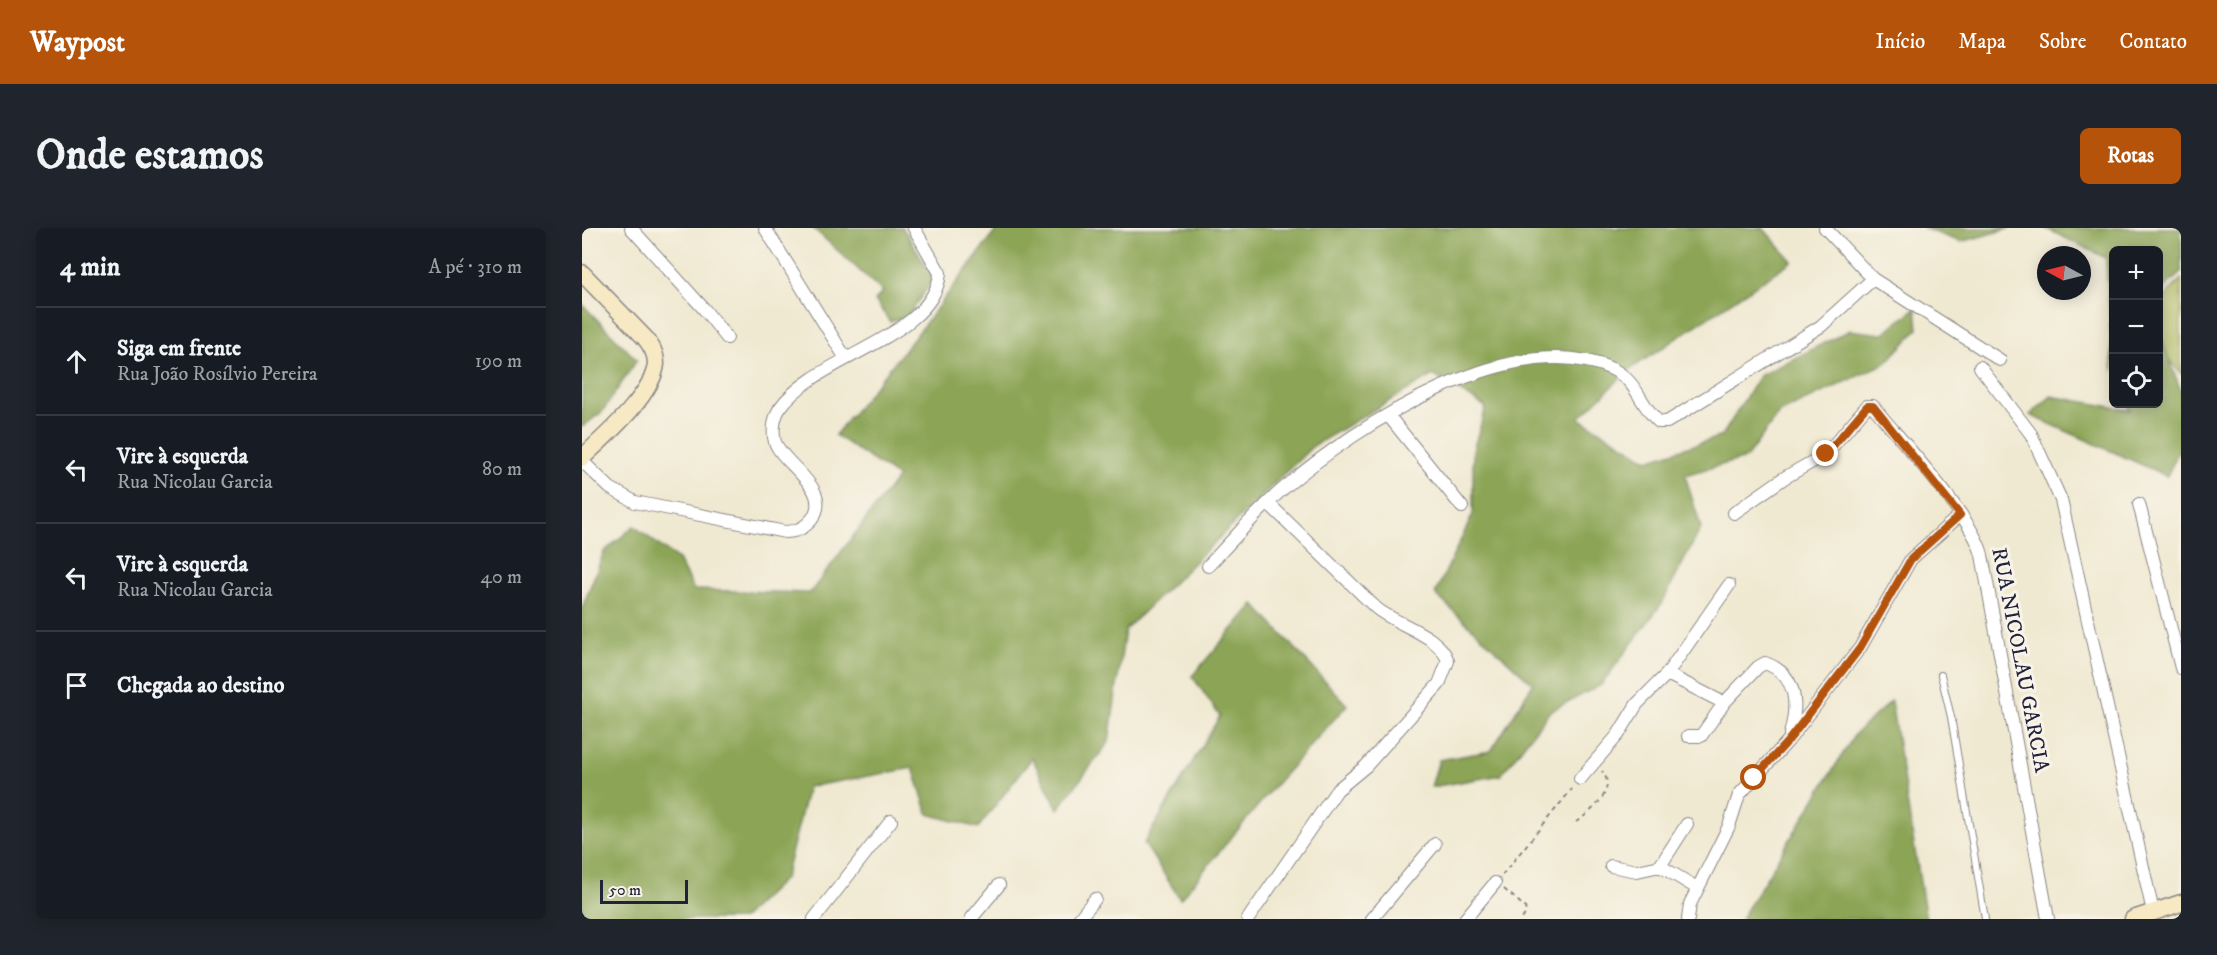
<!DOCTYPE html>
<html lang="pt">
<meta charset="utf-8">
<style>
body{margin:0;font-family:"IM FELL DW Pica",serif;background:#20242c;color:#f1f3f6}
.controls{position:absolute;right:18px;top:18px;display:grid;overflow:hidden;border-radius:9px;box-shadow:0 3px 15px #0003}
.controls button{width:54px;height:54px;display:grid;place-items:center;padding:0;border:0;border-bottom:2px solid #363941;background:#171b24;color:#f1f3f6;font:30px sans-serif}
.compass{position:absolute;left:1455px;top:18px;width:54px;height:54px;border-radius:50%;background:#171b24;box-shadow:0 3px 15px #0003;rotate:277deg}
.scale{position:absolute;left:18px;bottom:15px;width:88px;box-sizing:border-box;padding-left:6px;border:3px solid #22223b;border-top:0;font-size:16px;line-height:21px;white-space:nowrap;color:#22223b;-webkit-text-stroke:4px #f7f3e8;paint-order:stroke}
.stop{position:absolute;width:18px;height:18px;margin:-14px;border:4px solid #b45309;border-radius:50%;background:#fff}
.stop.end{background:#b45309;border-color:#fff;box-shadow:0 2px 6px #0008}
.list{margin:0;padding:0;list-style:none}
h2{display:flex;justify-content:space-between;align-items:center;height:78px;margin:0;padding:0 24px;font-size:26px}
h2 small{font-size:20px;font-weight:400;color:#9ea1a6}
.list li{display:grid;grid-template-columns:39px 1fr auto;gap:18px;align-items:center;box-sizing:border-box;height:108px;padding:0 24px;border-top:2px solid #363941}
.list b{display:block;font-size:22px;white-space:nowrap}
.list p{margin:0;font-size:20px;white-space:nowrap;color:#9ea1a6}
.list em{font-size:20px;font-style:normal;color:#9ea1a6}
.icon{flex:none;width:33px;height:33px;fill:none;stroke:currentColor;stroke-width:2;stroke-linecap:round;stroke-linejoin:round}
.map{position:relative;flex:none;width:1599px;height:691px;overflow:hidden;border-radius:9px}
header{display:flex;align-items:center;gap:36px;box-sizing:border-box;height:84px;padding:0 30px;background:#b45309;color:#fff}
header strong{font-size:28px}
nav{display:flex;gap:33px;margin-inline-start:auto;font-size:21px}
.intro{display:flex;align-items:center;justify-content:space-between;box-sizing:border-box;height:144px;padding:0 36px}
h1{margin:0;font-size:42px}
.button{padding:15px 27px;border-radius:9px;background:#b45309;color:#fff;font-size:21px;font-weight:700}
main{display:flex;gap:36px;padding:0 36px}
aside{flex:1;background:#171b24;border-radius:9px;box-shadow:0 3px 15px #0003}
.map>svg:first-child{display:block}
.green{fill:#afbc5e;stroke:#686f4c;stroke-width:1.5}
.forest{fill:#8ba455;stroke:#566348;stroke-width:1.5}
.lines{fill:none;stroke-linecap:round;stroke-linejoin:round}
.service-casing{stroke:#898686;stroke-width:8}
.minor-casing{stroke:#898686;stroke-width:14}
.secondary-casing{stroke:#898686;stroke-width:19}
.path{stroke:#898686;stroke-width:2;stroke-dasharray:4.5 4.5;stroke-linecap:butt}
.service{stroke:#fff;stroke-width:6}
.minor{stroke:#fff;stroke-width:12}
.secondary{stroke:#f7e9c3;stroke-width:16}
.route{stroke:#b45309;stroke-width:8}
.labels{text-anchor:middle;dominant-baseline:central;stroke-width:6;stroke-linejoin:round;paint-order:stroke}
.street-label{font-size:21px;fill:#22223b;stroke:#f7f3e8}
</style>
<header>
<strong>Waypost</strong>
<nav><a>Início</a><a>Mapa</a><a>Sobre</a><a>Contato</a></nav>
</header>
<div class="intro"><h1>Onde estamos</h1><a class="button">Rotas</a></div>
<main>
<aside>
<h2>4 min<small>A pé · 310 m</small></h2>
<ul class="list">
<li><svg class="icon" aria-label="ahead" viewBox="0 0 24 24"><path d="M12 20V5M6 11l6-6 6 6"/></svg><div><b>Siga em frente</b><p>Rua João Rosílvio Pereira</p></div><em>190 m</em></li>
<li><svg class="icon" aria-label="left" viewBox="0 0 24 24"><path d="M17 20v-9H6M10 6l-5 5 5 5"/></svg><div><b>Vire à esquerda</b><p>Rua Nicolau Garcia</p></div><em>80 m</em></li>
<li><svg class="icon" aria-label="left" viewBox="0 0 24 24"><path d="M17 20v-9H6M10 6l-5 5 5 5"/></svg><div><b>Vire à esquerda</b><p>Rua Nicolau Garcia</p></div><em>40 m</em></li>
<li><svg class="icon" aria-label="arrive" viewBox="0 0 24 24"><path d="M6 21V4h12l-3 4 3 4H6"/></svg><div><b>Chegada ao destino</b></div></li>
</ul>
</aside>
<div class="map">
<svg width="1599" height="691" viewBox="0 0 1599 691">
<rect width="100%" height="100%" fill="#f7f3e8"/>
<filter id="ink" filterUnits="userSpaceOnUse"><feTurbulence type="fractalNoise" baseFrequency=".0167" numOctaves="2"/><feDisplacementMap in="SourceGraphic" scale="12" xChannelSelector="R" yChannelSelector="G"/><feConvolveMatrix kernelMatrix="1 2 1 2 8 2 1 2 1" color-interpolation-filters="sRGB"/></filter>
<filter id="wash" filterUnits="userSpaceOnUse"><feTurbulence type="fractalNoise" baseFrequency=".008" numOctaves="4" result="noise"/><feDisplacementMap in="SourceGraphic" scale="24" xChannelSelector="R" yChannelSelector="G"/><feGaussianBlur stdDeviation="1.35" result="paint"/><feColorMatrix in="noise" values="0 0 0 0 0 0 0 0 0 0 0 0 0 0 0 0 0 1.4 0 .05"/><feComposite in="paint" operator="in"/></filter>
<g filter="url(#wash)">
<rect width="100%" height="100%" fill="#f0e9d1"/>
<path class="green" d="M1599,51V146L1577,119V76Z"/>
<path class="forest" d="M231,0H321L352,50L326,88L308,94L293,72L301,64Z
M416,0H919L922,5L927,0H1181L1210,33L1046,143L997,190L1066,232L1140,208L1177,148L1268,102L1300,106L1334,80L1336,101L1304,135L1197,185L1164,230L1103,247L1119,300L1080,375L1019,457L968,483L919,547L849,559L857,532L909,523L951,456L853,366L891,286V222L904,179L851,147L731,218L543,402L527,514L476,581L450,530L396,600L346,586L331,540L226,559L203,650L160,691H0V469L2,467L0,462V380L22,324L52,298L96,332L112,362L228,365L316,249L253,207L333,109Z
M1341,0H1429L1379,14Z
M1463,0H1599V45L1577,64L1576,22H1532L1531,144L1524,30Z
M0,76L55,132L20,184L0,199Z
M1577,104L1599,163V218L1585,248L1448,187L1469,168L1548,182L1546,176H1576Z
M672,376L765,477L694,556L598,671L562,615L638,488L610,448Z
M1309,473L1344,691H1159L1273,506Z"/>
</g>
<g filter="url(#ink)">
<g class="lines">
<defs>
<path id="service" d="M1359,447L1369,489L1403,691"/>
<path id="minor" d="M49,0L122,81L145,110
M183,0L263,129
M1243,0L1291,51L1418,132
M1398,139L1449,206L1479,272L1571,684
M806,187L880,279
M0,233L28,260L53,274L203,304C215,304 223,300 230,291C252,261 201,237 193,214C190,203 192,189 198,180C234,128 352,110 358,45L332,0
M1557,276L1599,440
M1152,285L1202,250L1244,226L1285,178H1291C1318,212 1391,289 1400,327L1466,691
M626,338C651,312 675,283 702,260C775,197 932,97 1030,141C1057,154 1057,177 1077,194H1085L1239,98L1291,51
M1085,446L1142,475L1176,439L1183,435C1216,447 1216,477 1208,506
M1106,508H1119L1142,475
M998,551L1036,507L1055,476L1085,446L1147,357
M1029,638L1055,643L1078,638L1115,660
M1078,638L1105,596
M232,691L309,593
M389,691L417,657
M497,691L513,671
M666,691L755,562L784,538L857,456L866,433C857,406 814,397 794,380L686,275
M790,691L853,616
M883,691L913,655
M1106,691L1108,676L1147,598L1157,567L1206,513L1278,420L1329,331L1378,287"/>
<path id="secondary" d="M0,45L64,111C69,118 74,125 74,136C71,167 22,209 0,230
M1551,691L1599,675"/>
</defs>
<use href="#service" class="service-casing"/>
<use href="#minor" class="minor-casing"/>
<use href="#secondary" class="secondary-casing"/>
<path class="path" d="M994,594C1009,584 1036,562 1020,543
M920,647L990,561
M922,661L943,679L944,685L940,691"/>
<use href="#service" class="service"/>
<use href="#minor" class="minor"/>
<use href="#secondary" class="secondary"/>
</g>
</g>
<g class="lines" filter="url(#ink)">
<path class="route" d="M1172,550L1206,513L1278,420L1329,331L1378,287L1291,178H1285L1244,226"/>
</g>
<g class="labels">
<g class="street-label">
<text transform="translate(1438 432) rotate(79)">RUA NICOLAU GARCIA</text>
</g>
</g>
</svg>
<div class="controls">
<button>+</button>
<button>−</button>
<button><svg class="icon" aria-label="locate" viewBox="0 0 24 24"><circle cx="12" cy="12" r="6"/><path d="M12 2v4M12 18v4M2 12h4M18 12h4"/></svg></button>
</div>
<svg class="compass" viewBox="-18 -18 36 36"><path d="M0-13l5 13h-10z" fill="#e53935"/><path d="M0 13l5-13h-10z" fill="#9ea1a6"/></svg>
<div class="scale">50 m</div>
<div class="stop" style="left:1172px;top:550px"></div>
<div class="stop end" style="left:1244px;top:226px"></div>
</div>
</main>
